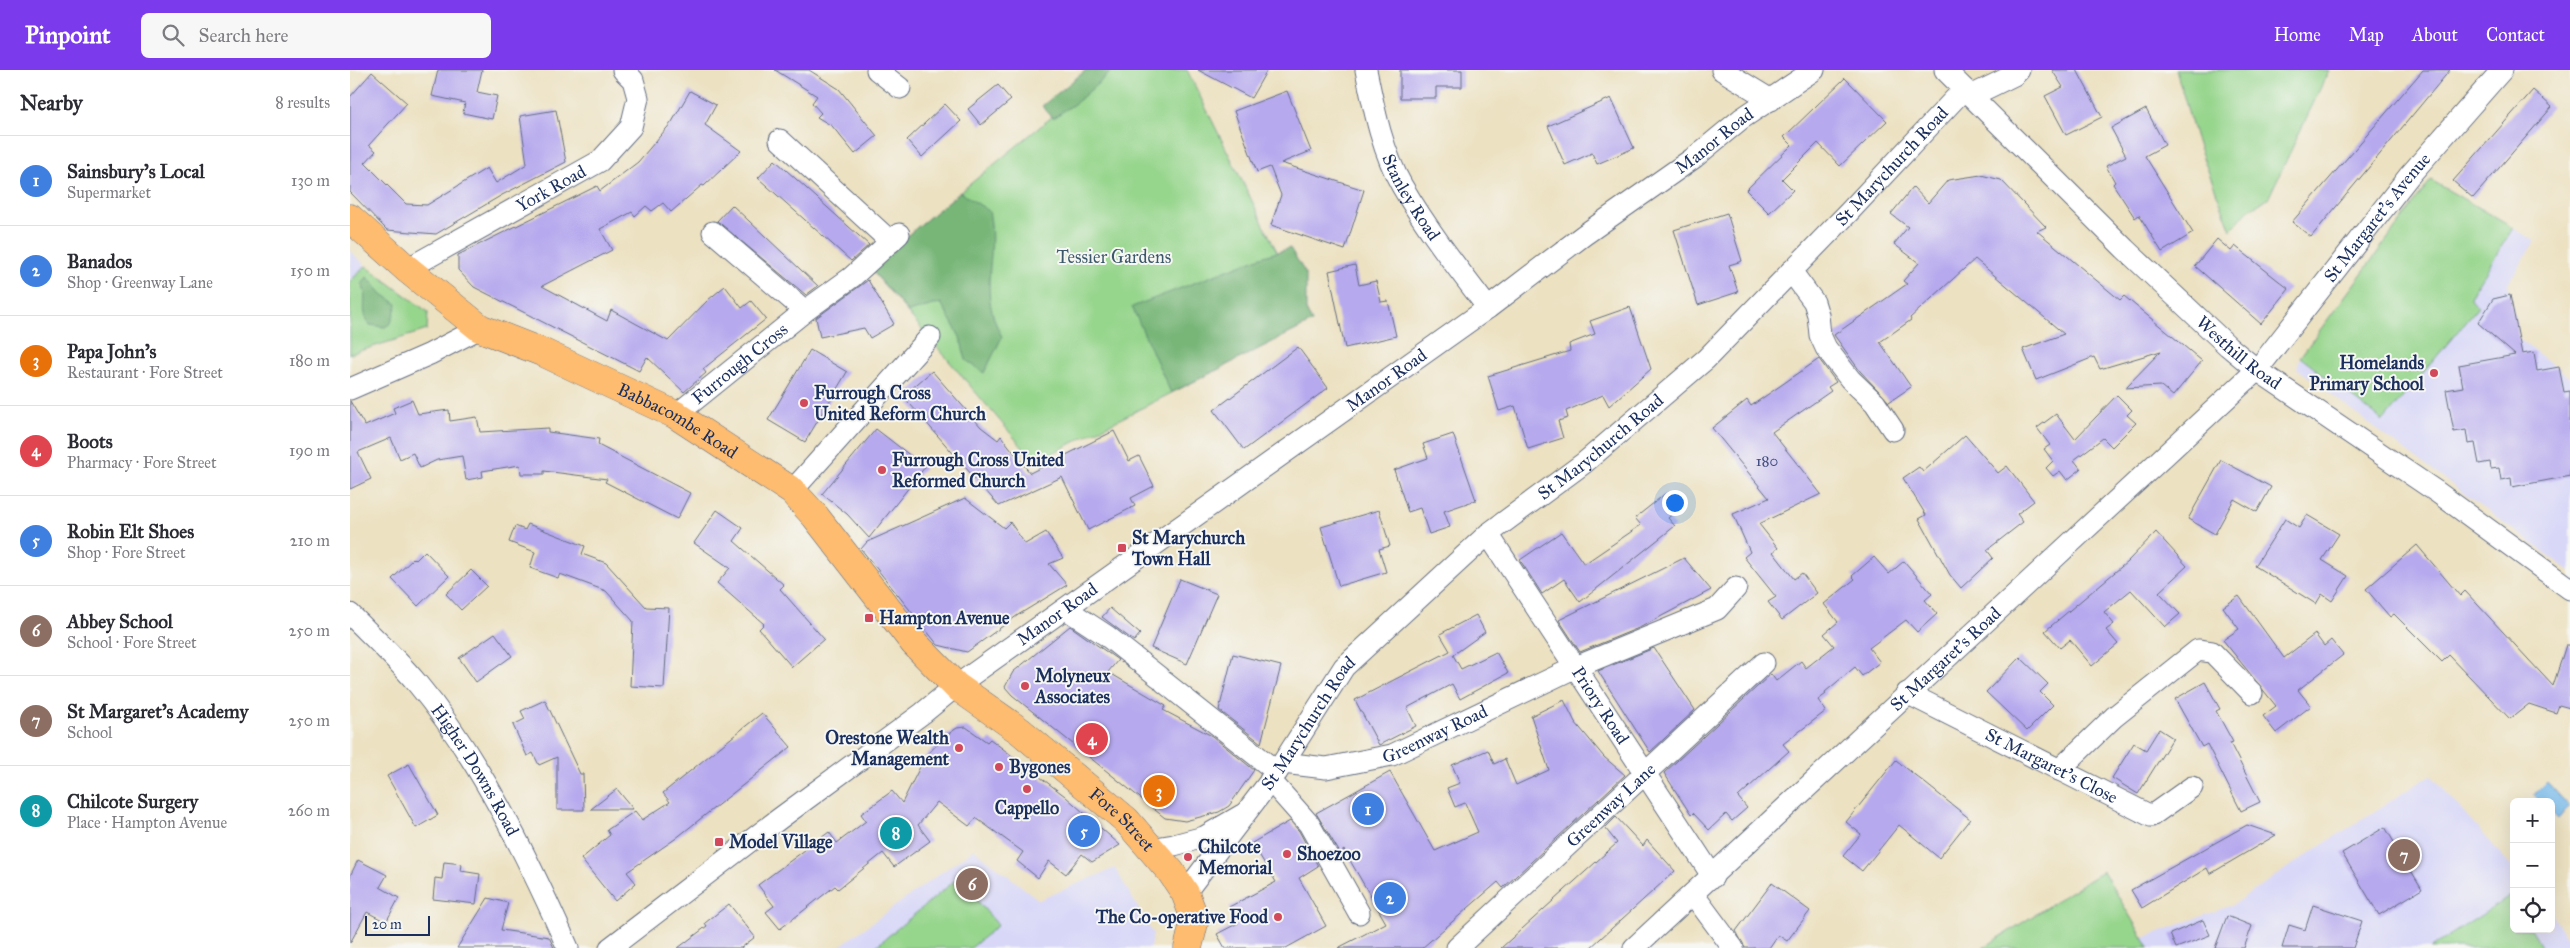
<!DOCTYPE html>
<meta charset="utf-8">
<style>
body{margin:0;font-family:"IM FELL Great Primer",serif;background:#f7f7f7;color:#2b2b33}
.controls{position:absolute;right:15px;bottom:15px;display:grid;overflow:hidden;border-radius:8px;box-shadow:0 5px 20px #0002}
.controls button{width:45px;height:45px;display:grid;place-items:center;padding:0;border:0;border-bottom:1px solid #e1e1e2;background:#fff;color:#2b2b33;font:25px sans-serif}
.scale{position:absolute;left:15px;bottom:12px;width:65px;box-sizing:border-box;padding-left:5px;border:2px solid #1b2f5e;border-top:0;font-size:14px;line-height:18px;white-space:nowrap;color:#1b2f5e;-webkit-text-stroke:4px #f6f6f2;paint-order:stroke}
.you{position:absolute;left:1324px;top:432px;width:18px;height:18px;margin:-12px;border:4px solid #fff;border-radius:50%;background:#1a73e8;box-shadow:0 0 0 8px #1a73e833}
.badge{display:grid;place-items:center;width:32px;height:32px;border-radius:50%;background:#7c3aed;color:#fff;font-size:16px;font-weight:700}
.pin{position:absolute;translate:-50% -50%;border:2px solid #fff;box-shadow:0 1px 5px #0006}
.list{margin:0;padding:0;list-style:none}
h2{display:flex;justify-content:space-between;align-items:center;height:65px;margin:0;padding:0 20px;font-size:21px}
h2 small{font-size:16px;font-weight:400;color:#7c7c81}
.list li{display:grid;grid-template-columns:32px 1fr auto;gap:15px;align-items:center;box-sizing:border-box;height:90px;padding:0 20px;border-top:1px solid #e1e1e2}
.list b{display:block;font-size:19px;white-space:nowrap}
.list p{margin:0;font-size:16px;white-space:nowrap;color:#7c7c81}
.list em{font-size:16px;font-style:normal;color:#7c7c81}
.icon{flex:none;width:28px;height:28px;fill:none;stroke:currentColor;stroke-width:2;stroke-linecap:round;stroke-linejoin:round}
.map{position:relative;flex:none;width:2220px;height:878px;overflow:hidden}
header{display:flex;align-items:center;gap:30px;box-sizing:border-box;height:70px;padding:0 25px;background:#7c3aed;color:#fff}
header strong{font-size:24px}
nav{display:flex;gap:28px;margin-inline-start:auto;font-size:18px}
.search{width:350px;height:45px;background:#f7f7f7;display:flex;align-items:center;gap:12px;box-sizing:border-box;padding:0 18px;border-radius:8px;color:#7c7c81;font-size:19px}
main{display:flex}
aside{flex:1;background:#fff}
.map>svg:first-child{display:block}
.built{fill:#d8d7f8}
.green{fill:#96d58c;stroke:#588275}
.forest{fill:#78b678;stroke:#4a726b}
.water{fill:#77bbed;stroke:#4975a6}
.building{fill:#b6a9ee}
.lines{fill:none;stroke-linecap:round;stroke-linejoin:round}
.minor-casing{stroke:#646d81;stroke-width:23}
.major-casing{stroke:#646d81;stroke-width:29}
.minor{stroke:#fff;stroke-width:21}
.major{stroke:#fdbc6f;stroke-width:28}
.poi-dot{fill:#d1495b;stroke:#f6f6f2;stroke-width:2}
.labels{text-anchor:middle;dominant-baseline:central;stroke-width:4;stroke-linejoin:round;paint-order:stroke}
.number-label{font-size:15px;fill:#424e82}
.street-label{font-size:18px;fill:#1b2f5e;stroke:#f6f6f2}
.park-label{font-size:18px;fill:#3a586a;stroke:#f6f6f2}
.poi-label{font-size:18px;font-weight:bold;fill:#1b2f5e;stroke:#f6f6f2;text-anchor:start}
</style>
<header>
<strong>Pinpoint</strong>
<div class="search"><svg class="icon" aria-label="search" viewBox="0 0 24 24"><circle cx="10" cy="10" r="6"/><path d="M15 15l6 6"/></svg>Search here</div>
<nav><a>Home</a><a>Map</a><a>About</a><a>Contact</a></nav>
</header>
<main>
<aside>
<h2>Nearby<small>8 results</small></h2>
<ul class="list">
<li><span class="badge" style="background:#3f7fe0">1</span><div><b>Sainsbury's Local</b><p>Supermarket</p></div><em>130 m</em></li>
<li><span class="badge" style="background:#3f7fe0">2</span><div><b>Banados</b><p>Shop · Greenway Lane</p></div><em>150 m</em></li>
<li><span class="badge" style="background:#e8710a">3</span><div><b>Papa John's</b><p>Restaurant · Fore Street</p></div><em>180 m</em></li>
<li><span class="badge" style="background:#e0444e">4</span><div><b>Boots</b><p>Pharmacy · Fore Street</p></div><em>190 m</em></li>
<li><span class="badge" style="background:#3f7fe0">5</span><div><b>Robin Elt Shoes</b><p>Shop · Fore Street</p></div><em>210 m</em></li>
<li><span class="badge" style="background:#8d6e63">6</span><div><b>Abbey School</b><p>School · Fore Street</p></div><em>250 m</em></li>
<li><span class="badge" style="background:#8d6e63">7</span><div><b>St Margaret's Academy</b><p>School</p></div><em>250 m</em></li>
<li><span class="badge" style="background:#0f9aa8">8</span><div><b>Chilcote Surgery</b><p>Place · Hampton Avenue</p></div><em>260 m</em></li>
</ul>
</aside>
<div class="map">
<svg width="2220" height="878" viewBox="0 0 2220 878">
<rect width="100%" height="100%" fill="#f6f6f2"/>
<filter id="ink" filterUnits="userSpaceOnUse"><feTurbulence type="fractalNoise" baseFrequency=".02" numOctaves="2"/><feDisplacementMap in="SourceGraphic" scale="10" xChannelSelector="R" yChannelSelector="G"/><feConvolveMatrix kernelMatrix="1 2 1 2 8 2 1 2 1" color-interpolation-filters="sRGB"/></filter>
<filter id="wash" filterUnits="userSpaceOnUse"><feTurbulence type="fractalNoise" baseFrequency=".0096" numOctaves="4" result="noise"/><feDisplacementMap in="SourceGraphic" scale="20" xChannelSelector="R" yChannelSelector="G"/><feGaussianBlur stdDeviation="1.12" result="paint"/><feColorMatrix in="noise" values="0 0 0 0 0 0 0 0 0 0 0 0 0 0 0 0 0 1.4 0 .05"/><feComposite in="paint" operator="in"/></filter>
<g filter="url(#wash)">
<rect width="100%" height="100%" fill="#ece1c1"/>
<path class="built" d="M2081,110L2185,171L2158,213L2168,268L2220,308V501L2027,360L1947,298L1950,287Z
M0,181L16,196L0,211Z
M2081,705L2164,799V859H2201V841L2220,874V878H1633L1753,801L1793,868L1882,835L1978,771Z
M624,779L689,830L765,798L803,864L800,878H487Z"/>
<path class="green" d="M759,0H837L962,252L685,392L519,197Z
M1826,0H1979L1918,129L1898,140L1881,160L1847,72Z
M2081,110L2163,158L2120,227L2128,237L2033,351L1950,287Z
M16,196L78,242L77,260L0,284V211Z
M1753,801L1799,878H1633Z
M608,808L648,855L621,878H524Z
M2161,826L2164,831V859H2181L2192,878H2080Z"/>
<path class="forest" d="M736,0H763L727,32L703,48L692,36Z
M610,122L639,141C649,188 626,219 652,267L634,303L616,290L610,267L591,233L558,242L519,197Z
M940,178L956,204V241L962,252L821,323L782,237L911,187Z
M17,207L32,224L47,234L41,253L35,257L20,255C9,241 19,228 12,214Z"/>
<path class="water" d="M2197,712L2220,737L2208,749L2201,742V732H2191L2184,725Z"/>
<g id="blocks">
<path class="building" d="M88,0H132L127,22L147,26L142,49L113,43L115,33L82,26Z
M425,0H459L489,19L527,66L505,84L482,56L467,47L471,43L462,33L467,26Z
M848,0H917L901,28Z
M1050,0H1112V17H1086V28H1050Z
M1702,0H1727L1752,47L1716,65L1695,26L1713,17Z
M2073,0H2100L1961,167L1942,152Z
M22,2L57,33L19,75L26,81L15,93L56,134L77,135L137,98L146,113L177,94L170,46L206,40L216,92L152,125L86,164L37,160L0,122V27Z
M1495,8L1537,51L1490,96L1468,73L1432,109L1443,120L1419,143L1396,120L1442,75L1434,67Z
M648,15L661,30L631,55L618,39Z
M2183,20L2202,37L2123,128L2103,111Z
M340,21L366,35L355,55L391,81L354,116L352,115L321,142L313,133L302,141L296,136L285,146L282,142L250,159L262,180L192,216L257,251L261,240L318,271L358,230L375,216L392,238L401,231L416,249L353,299L356,303L334,322L297,287L289,301L124,217L108,200V185L247,116L250,121L288,92L322,52Z
M937,21L961,81L931,93L1014,120L995,180L921,155L931,125L920,97L907,102L884,41Z
M1261,28L1284,78L1247,94L1242,83L1215,95L1198,56Z
M595,34L611,51L572,87L557,70Z
M1796,39L1815,75L1795,86L1843,163L1812,182L1789,145L1785,148L1763,114L1765,112L1756,96L1776,86L1761,58Z
M425,90L519,175L501,191L408,108Z
M1631,105L1651,110L1696,157L1687,161L1770,230L1774,226L1852,291L1823,326L1811,316L1775,318L1811,281L1750,299L1744,287L1686,310L1673,279L1714,264L1625,189L1560,248L1561,250L1530,272L1561,317L1539,332L1510,301L1484,265L1557,214L1553,211L1569,193L1544,174L1558,157L1541,144L1563,117L1578,133L1598,110Z
M382,135L468,216L456,225L367,151Z
M1377,143L1392,191L1379,195L1388,222L1348,235L1324,160Z
M1867,169L1881,181L1885,176L1939,219L1911,254L1845,196Z
M1005,195L1009,215L1026,211L1031,232L1038,231L1046,266L995,278L979,201Z
M518,210L544,254L520,268L514,258L470,267L466,248Z
M2160,225L2172,284L2184,282L2187,301L2209,297L2214,322L2220,321V406L2162,417L2161,408L2151,410L2149,398L2141,399L2140,392L2129,394L2125,373L2118,374L2116,360L2104,362L2096,320L2113,317L2109,295L2165,285L2128,253L2143,229Z
M1280,237L1301,299L1259,336L1253,325L1216,341L1218,348L1208,351L1213,368L1178,379L1165,336L1149,341L1138,306L1220,281L1219,274L1245,264L1240,251Z
M948,277L978,318L894,380L864,340Z
M460,280L497,302L455,372L418,350Z
M1469,289L1486,312L1478,317L1481,321L1422,362L1471,424L1409,454L1428,478L1423,482L1444,509L1452,503L1467,523L1432,550L1418,532L1426,527L1394,487L1400,482L1383,444L1419,428L1362,358L1397,330L1401,336Z
M582,301L631,357L648,370L651,366L680,403L764,361L779,391L789,386L804,416L781,428L785,436L738,460L712,407L649,436L553,326Z
M1767,325L1782,340L1777,345L1786,353L1762,377L1753,368L1724,390L1731,399L1717,410L1710,401L1703,406L1696,398L1703,391L1694,379L1700,375L1687,358L1706,344L1725,369Z
M62,330L68,344L99,340L100,351L127,347L130,362L198,358V362L249,369L248,375L340,423L327,449L255,412L257,409L194,401V404H171L170,395L132,401L133,407L116,410L112,386L87,390L70,398L63,383L50,389L41,368L8,382L21,409L0,419V331L15,356L45,343L43,338Z
M526,359L575,397L519,468L497,444L472,424Z
M1103,364L1126,430L1094,441L1100,457L1079,464L1070,438L1058,442L1044,400L1078,388L1073,374Z
M1615,365L1648,403L1657,396L1684,431L1667,444L1673,452L1637,480L1643,488L1611,518L1600,505L1569,449L1576,445L1553,408L1569,397L1573,402Z
M1871,390L1921,417L1907,442L1884,429L1865,464L1838,449Z
M1315,424L1327,440L1318,448L1325,456L1230,532L1214,509L1192,524L1170,490L1211,462L1234,494L1291,455L1285,448Z
M615,428L654,458L660,452L675,474L696,462L713,488L699,494L717,515L668,545L617,582L588,575L511,479L517,472Z
M367,440L393,458L384,471L434,515L430,519L474,569L442,597L409,559L414,554L367,513L380,498L344,473Z
M1029,440L1040,476L1029,479L1036,502L989,516L971,457Z
M1957,445L1989,464L1972,490L1998,506L1982,531L1972,524L1966,534L1905,496L1935,449L1949,458Z
M178,454L235,476L232,484L256,493L296,537L319,538L314,618L280,616L283,551L256,521L210,504L208,508L180,498L185,482L159,472L165,456L175,460Z
M1806,462L1837,496L1809,522L1830,544L1815,557L1781,520L1754,542L1764,554L1756,560L1768,574L1742,596L1720,570L1710,578L1695,561L1777,492Z
M2067,475L2110,526L2115,521L2203,616L2216,575H2220V638L2209,635L2206,643L2179,634L2160,649L2099,585L2092,592L2044,544L2040,547L2016,519Z
M75,481L99,506L68,536L42,509L64,488L66,490Z
M1524,487L1539,504L1554,491L1582,524L1575,530L1587,544L1567,562L1556,550L1519,578L1530,592L1512,606L1505,597L1475,622L1476,624L1468,630L1476,641L1433,674L1439,681L1388,727L1397,738L1382,751L1376,744L1359,760L1343,743L1341,745L1314,703L1421,604L1426,611L1451,591L1456,598L1484,576L1474,564L1488,552L1474,534L1505,509L1502,506Z
M1334,488L1361,520L1291,557L1230,582L1209,550Z
M121,500L137,516L111,540L96,524Z
M830,509L867,524L837,594L801,578Z
M1889,526L1934,588L1965,564L1974,576L1981,570L1993,585L1948,620L1961,636L1926,663L1913,646L1926,636L1873,570L1889,559L1873,537Z
M760,538L790,564L784,571L752,547Z
M1126,545L1135,562L1103,585L1111,599L1146,582L1158,603L1110,629L1102,614L1057,638L1066,656L1029,675L1005,630L1100,581L1090,564Z
M720,556L768,590L758,602L816,636L813,640L862,666L904,700L879,736L869,742L835,751L815,748L662,625L655,617L663,602Z
M145,563L162,586L126,612L109,588Z
M1304,578L1345,640L1300,682L1248,601Z
M883,584L931,596L911,673L869,640Z
M1670,587L1698,614L1690,622L1703,635L1677,661L1636,622Z
M1855,612L1870,639L1866,641L1883,672L1880,673L1910,732L1891,741L1857,674L1852,677L1825,629Z
M195,630L230,704H233L234,740H207V687L189,695L183,683L177,686L163,655L175,649L171,641Z
M1214,630L1225,652L1254,687L1275,705L1153,818L1148,812L1072,878H988L1036,853L994,780L990,783L966,743L1040,702L1085,781L1128,762L1115,733L1105,737L1097,718L1110,713L1102,695L1138,680L1144,694L1155,689L1166,715L1199,700L1181,646Z
M412,643L441,677L325,769L277,802L286,813L265,831L231,789L260,765L257,760L285,741L292,750L320,732L313,723Z
M616,657L637,672L640,669L715,726L770,775L742,792L732,784L716,804L699,791L688,808L667,791L673,782L626,748L619,756L587,732L568,755L580,771L544,797L533,783L488,819L485,816L430,859L416,842L424,836L408,815L479,762L487,773L516,751L511,744L542,721L552,733L575,687L594,667L607,658Z
M1809,659L1823,668L1788,724L1762,708L1784,673L1796,680Z
M1546,690L1620,749L1589,788L1549,755L1512,801L1493,786L1511,764L1496,752Z
M59,694L88,745L66,758L37,706Z
M267,719L283,739H241Z
M1266,747L1293,776L1297,770L1325,801L1240,878H1151L1267,773L1255,758Z
M940,751L949,761L968,796L949,808L976,856L936,878H875L867,864L888,853L879,837L926,812L902,773Z
M1897,755L1926,765L1860,804L1857,798L1792,838L1781,820Z
M2035,757L2072,819L2029,845L1992,783Z
M8,790L37,805L30,817L49,828L36,852L17,842L0,873V806Z
M94,792L112,794L111,801L130,804L126,834L83,829L85,808L92,809Z
M1422,813L1460,841L1437,871L1428,865L1419,878H1395L1386,861Z
M138,828L158,833L151,860L199,867L204,878H107Z
M379,834L405,867L391,878H328L357,856L355,853Z
M1963,835L2012,851L2003,878H1932L1939,855L1955,860Z
M1877,846L1902,856L1894,878H1865Z
M1853,850L1860,865L1826,878L1820,864Z"/>
</g>
</g>
<g filter="url(#ink)">
<use href="#blocks" fill-opacity="0" stroke="#646d81" stroke-width="1"/>
<g class="lines">
<defs>
<g id="minor">
<path d="M527,0L550,18"/>
<path id="s1" d="M1016,0C1024,39 1032,81 1052,116C1077,159 1108,199 1138,238"/>
<path d="M1372,0L1421,30"/>
<path id="s2" d="M1595,0L1775,179L1878,276L1907,300L2087,422L2220,519"/>
<path d="M1621,26L1664,5L1669,0"/>
<path d="M430,70L541,172"/>
<path d="M363,162L455,241"/>
<path id="s3" d="M57,199L250,91L281,57L288,28L283,10L273,0"/>
<path d="M1441,201L1464,232L1468,245L1470,265L1476,278L1500,309L1525,333L1543,360"/>
<path d="M0,319L80,284L130,258"/>
<path id="s4" d="M326,345L455,241L502,207L549,164"/>
<path d="M442,421L580,267"/>
<path id="s5" d="M1138,464L1363,807"/>
<path d="M716,539L757,566L809,607"/>
<path id="s6" d="M0,544C22,566 46,588 66,612C129,687 178,788 218,878"/>
<path d="M814,612L927,702"/>
<path id="s7" d="M1557,623L1801,746L1842,717"/>
<path id="s8" d="M933,693L976,698L1042,685L1226,597L1367,539L1386,518"/>
<path d="M1709,700L1764,647L1848,580L1862,582L1902,623"/>
<path d="M920,710L959,754L1009,843"/>
<path d="M799,779L824,775L854,767L892,745"/>
<path id="s9" d="M835,823L927,702L994,597L1138,464L1234,393L1356,289L1499,142L1614,19"/>
<path d="M1343,824L1383,878"/>
<path id="s10" d="M260,878L429,749L573,643L606,616L1138,238L1234,165L1345,87L1391,49L1464,0"/>
<path id="s11" d="M1107,878L1414,593"/>
<path id="s12" d="M1284,878L1907,300L2059,106L2152,0"/>
</g>
<g id="major">
<path id="s13" d="M0,148L57,199L130,258L194,283L326,345L442,421L465,446L564,573L606,616L670,661L776,750L821,802L835,823L845,849L838,878"/>
</g>
</defs>
<use href="#minor" class="minor-casing"/>
<use href="#major" class="major-casing"/>
<use href="#minor" class="minor"/>
<use href="#major" class="major"/>
</g>
</g>
<g class="poi-dot">
<circle cx="2084" cy="303" r="5"/>
<circle cx="454" cy="333" r="5"/>
<circle cx="532" cy="400" r="5"/>
<rect x="767" y="473" width="10" height="10" rx="2.5"/>
<rect x="514" y="543" width="10" height="10" rx="2.5"/>
<circle cx="675" cy="616" r="5"/>
<circle cx="609" cy="678" r="5"/>
<circle cx="649" cy="697" r="5"/>
<circle cx="677" cy="719" r="5"/>
<rect x="364" y="767" width="10" height="10" rx="2.5"/>
<circle cx="937" cy="784" r="5"/>
<circle cx="838" cy="787" r="5"/>
<circle cx="928" cy="847" r="5"/>
</g>
<g class="labels">
<g class="number-label">
<text x="1417" y="391">180</text>
</g>
<g class="street-label">
<text stroke="none"><textPath href="#s10" startOffset="1368">Manor Road</textPath></text>
<text stroke="none"><textPath href="#s9" startOffset="1020">St Marychurch Road</textPath></text>
<text stroke="none"><textPath href="#s3" startOffset="165">York Road</textPath></text>
<text stroke="none"><textPath href="#s1" startOffset="136">Stanley Road</textPath></text>
<text stroke="none"><textPath href="#s12" startOffset="1044">St Margaret's Avenue</textPath></text>
<text stroke="none"><textPath href="#s2" startOffset="408">Westhill Road</textPath></text>
<text stroke="none"><textPath href="#s4" startOffset="82">Furrough Cross</textPath></text>
<text stroke="none"><textPath href="#s10" startOffset="962">Manor Road</textPath></text>
<text stroke="none"><textPath href="#s13" startOffset="389">Babbacombe Road</textPath></text>
<text stroke="none"><textPath href="#s9" startOffset="615">St Marychurch Road</textPath></text>
<text stroke="none"><textPath href="#s10" startOffset="558">Manor Road</textPath></text>
<text stroke="none"><textPath href="#s12" startOffset="425">St Margaret's Road</textPath></text>
<text stroke="none"><textPath href="#s5" startOffset="205">Priory Road</textPath></text>
<text stroke="none"><textPath href="#s9" startOffset="210">St Marychurch Road</textPath></text>
<text stroke="none"><textPath href="#s8" startOffset="158">Greenway Road</textPath></text>
<text stroke="none"><textPath href="#s7" startOffset="162">St Margaret's Close</textPath></text>
<text stroke="none"><textPath href="#s6" startOffset="201">Higher Downs Road</textPath></text>
<text stroke="none"><textPath href="#s11" startOffset="210">Greenway Lane</textPath></text>
<text stroke="none"><textPath href="#s13" startOffset="992">Fore Street</textPath></text>
</g>
<g class="park-label">
<text x="764" y="187">Tessier Gardens</text>
</g>
<g class="poi-label">
<text x="2074" y="293" text-anchor="end">Homelands<tspan x="2074" dy="21">Primary School</tspan></text>
<text x="464" y="323">Furrough Cross<tspan x="464" dy="21">United Reform Church</tspan></text>
<text x="542" y="390">Furrough Cross United<tspan x="542" dy="21">Reformed Church</tspan></text>
<text x="782" y="468">St Marychurch<tspan x="782" dy="21">Town Hall</tspan></text>
<text x="529" y="548">Hampton Avenue</text>
<text x="685" y="606">Molyneux<tspan x="685" dy="21">Associates</tspan></text>
<text x="599" y="668" text-anchor="end">Orestone Wealth<tspan x="599" dy="21">Management</tspan></text>
<text x="659" y="697">Bygones</text>
<text x="677" y="738" text-anchor="middle">Cappello</text>
<text x="379" y="772">Model Village</text>
<text x="848" y="777">Chilcote<tspan x="848" dy="21">Memorial</tspan></text>
<text x="947" y="784">Shoezoo</text>
<text x="918" y="847" text-anchor="end">The Co-operative Food</text>
</g>
</g>
</svg>
<div class="controls">
<button>+</button>
<button>−</button>
<button><svg class="icon" aria-label="locate" viewBox="0 0 24 24"><circle cx="12" cy="12" r="6"/><path d="M12 2v4M12 18v4M2 12h4M18 12h4"/></svg></button>
</div>
<div class="scale">20 m</div>
<div class="you"></div>
<div class="pin badge" style="left:1018px;top:739px;background:#3f7fe0">1</div>
<div class="pin badge" style="left:1040px;top:828px;background:#3f7fe0">2</div>
<div class="pin badge" style="left:809px;top:721px;background:#e8710a">3</div>
<div class="pin badge" style="left:742px;top:669px;background:#e0444e">4</div>
<div class="pin badge" style="left:734px;top:761px;background:#3f7fe0">5</div>
<div class="pin badge" style="left:622px;top:814px;background:#8d6e63">6</div>
<div class="pin badge" style="left:2054px;top:785px;background:#8d6e63">7</div>
<div class="pin badge" style="left:546px;top:763px;background:#0f9aa8">8</div>
</div>
</main>
